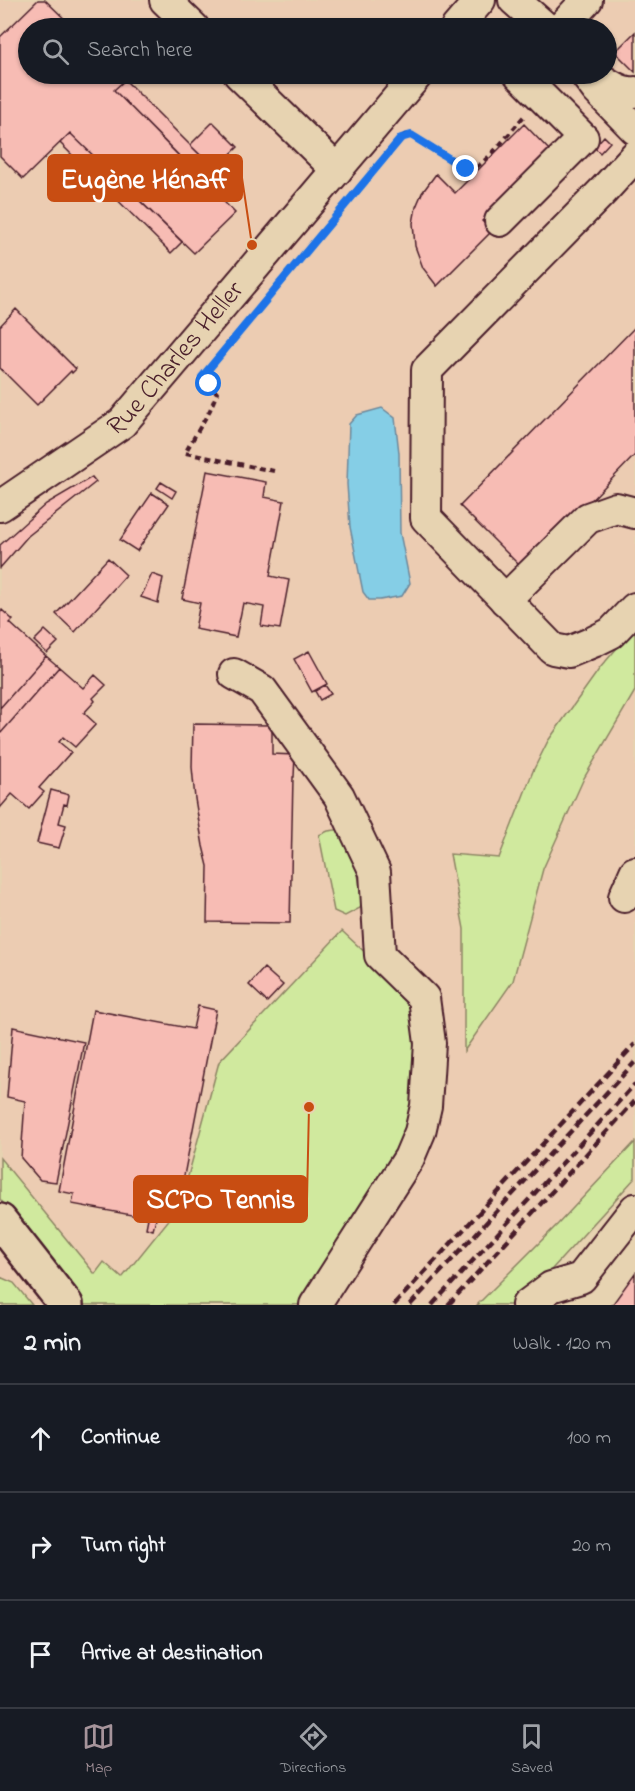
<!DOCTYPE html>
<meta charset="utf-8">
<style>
body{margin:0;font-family:"Indie Flower",sans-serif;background:#242831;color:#f1f3f6}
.stop{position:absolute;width:18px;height:18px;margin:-14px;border:4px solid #1a73e8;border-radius:50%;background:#fff}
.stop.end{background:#1a73e8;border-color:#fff;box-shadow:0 2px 6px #0008}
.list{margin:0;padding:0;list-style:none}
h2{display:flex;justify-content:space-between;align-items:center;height:78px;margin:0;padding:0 24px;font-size:26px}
h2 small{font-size:20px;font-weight:400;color:#9ea1a6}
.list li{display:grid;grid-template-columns:39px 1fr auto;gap:18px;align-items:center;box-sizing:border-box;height:108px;padding:0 24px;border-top:2px solid #363941}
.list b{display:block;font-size:22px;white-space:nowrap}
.list em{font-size:20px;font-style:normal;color:#9ea1a6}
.icon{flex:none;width:33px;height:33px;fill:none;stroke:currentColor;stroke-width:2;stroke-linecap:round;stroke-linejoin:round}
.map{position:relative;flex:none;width:635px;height:1305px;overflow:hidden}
.search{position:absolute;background:#171b24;box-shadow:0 2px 4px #0004;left:18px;right:18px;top:18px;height:66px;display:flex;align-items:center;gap:15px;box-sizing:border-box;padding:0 21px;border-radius:33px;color:#9ea1a6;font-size:22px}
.sheet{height:402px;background:#171b24}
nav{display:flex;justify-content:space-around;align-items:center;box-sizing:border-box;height:84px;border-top:2px solid #363941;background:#171b24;font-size:16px;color:#9ea1a6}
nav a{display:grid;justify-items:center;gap:3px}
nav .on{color:#a6949b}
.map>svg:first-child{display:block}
.built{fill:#ecccb2;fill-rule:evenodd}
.green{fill:#d0e99e;stroke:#8d8464;stroke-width:1.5}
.water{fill:#85cee6;stroke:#6d889b;stroke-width:1.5}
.building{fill:#f7bcb4;stroke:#4a1f2b;stroke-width:1.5}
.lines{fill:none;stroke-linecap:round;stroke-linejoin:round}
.minor-casing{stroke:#4a1f2b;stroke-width:34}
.major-casing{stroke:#4a1f2b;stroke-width:38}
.path{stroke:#4a1f2b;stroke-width:4;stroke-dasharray:6 4.5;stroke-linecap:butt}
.minor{stroke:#e7d3b1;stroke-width:30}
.major{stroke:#e7d3b1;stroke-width:33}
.rail{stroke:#4a1f2b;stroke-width:4.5;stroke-dasharray:9 4.5;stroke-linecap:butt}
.route{stroke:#1a73e8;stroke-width:8}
.labels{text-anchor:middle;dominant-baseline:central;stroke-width:5;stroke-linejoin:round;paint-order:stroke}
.street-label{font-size:27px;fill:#4a1f2b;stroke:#e7d3b1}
.leader{fill:none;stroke:#c84d12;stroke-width:2}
.callout-dot{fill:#c84d12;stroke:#e7d3b1;stroke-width:2}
.callout{fill:#c84d12;stroke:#c84d12;stroke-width:2}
.callout-label{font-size:28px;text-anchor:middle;font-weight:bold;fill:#fff}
</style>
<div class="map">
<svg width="635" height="1305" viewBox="0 0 635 1305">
<rect width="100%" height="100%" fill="#e7d3b1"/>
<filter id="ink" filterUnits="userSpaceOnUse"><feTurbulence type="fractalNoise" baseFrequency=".0167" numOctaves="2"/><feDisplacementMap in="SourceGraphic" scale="12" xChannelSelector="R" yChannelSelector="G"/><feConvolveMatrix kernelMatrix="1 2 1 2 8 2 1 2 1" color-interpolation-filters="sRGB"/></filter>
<g filter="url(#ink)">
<path class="built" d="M0,0H635V1150L492,1305H308L219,1062L180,1206L101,1305H0ZM28,28H606V74H28Z"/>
<path class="green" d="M635,627V691L584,778L543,869L513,981L464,1051V929L450,854L499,858L533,771L548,741L600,668Z
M343,829L351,838L363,901L360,908L345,916L334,911L319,835L328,831Z
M342,931L416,1000L424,1039L408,1131L308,1305H83L77,1300L0,1199V1158L95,1274L104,1262L122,1278L180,1206L219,1062Z
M635,1142V1178L542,1280L513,1305H477L558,1224Z
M0,1277L14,1283L32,1305H0Z"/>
<path class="water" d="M382,408L395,418L399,453L400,533L410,583L402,596L380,600H369L363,592L350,527L347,484L349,424L357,415Z"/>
<path class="building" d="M38,0H45L74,28H28V74H119L125,80L114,90L235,213L194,253L70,133L23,179L0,156V37Z
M635,32V72L615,52Z
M125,80L235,190L224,201L114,90Z
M213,122L238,147L215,169L190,145Z
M524,124L551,152L482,221L492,231L437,286L423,268L415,246L413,223L416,207L422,193L436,174L455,193Z
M70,133L182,242L171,253L60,143Z
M604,136L610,142L600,153L594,147Z
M16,309L76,369L72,373L71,371L37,405L0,368V326Z
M635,327V455L524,570L460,506Z
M207,471L266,482L264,497L284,501L270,576L289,580L280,629L261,626L264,607L243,603L236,637L195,629L200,603L182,599Z
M92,477L96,482L28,536L0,568V545L46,504Z
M161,482L176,491L172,498L157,488Z
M152,493L169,504L137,551L120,540Z
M108,558L126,575L75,632L56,614Z
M152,574L163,578L158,603L141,597Z
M2,610L13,620L10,623L46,656L0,708V613Z
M45,630L58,642L47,653L34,641Z
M309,651L327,684L312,692L294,659Z
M46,656L59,667L0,734V708Z
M59,667L83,688L95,675L106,685L93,698L95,701L84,713L96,724L75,747L63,737L59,742L71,752L39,788L44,792L29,809L12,794L0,808V734Z
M325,685L331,694L320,700L315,691Z
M193,724L272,725V754L295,755L294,777H293L290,923L207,922L208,866L203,846L195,799L192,767Z
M51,790L69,795L67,805L64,804L59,823L66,825L59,848L37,843Z
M264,968L283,985L267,1002L249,985Z
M198,1006L216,1010L178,1207L160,1204L153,1230L146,1228L148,1218L72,1204L74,1194L59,1191L93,1010L193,1029Z
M13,1027L84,1042L56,1182L40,1180L21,1158L25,1101L7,1097Z
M635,1273V1305H612Z"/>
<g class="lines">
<defs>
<g id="minor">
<path d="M165,0L194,28"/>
<path d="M514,0L546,28"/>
<path d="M456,28L480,0"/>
<path d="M561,28L587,0"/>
<path d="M239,74L337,170"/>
<path d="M585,74L597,90L635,129"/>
<path d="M594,74C605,82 620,94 635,92"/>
<path d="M635,156L604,190L427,370L426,518L553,649L569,652L593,642L611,633L635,608"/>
<path d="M500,221L583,138L519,74"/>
<path id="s1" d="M0,506L122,423L418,74"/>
<path d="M505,600L588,518L616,508L635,513"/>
<path d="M234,674L262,690L339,796L375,872L380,955L424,998L430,1043L426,1106L420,1132L409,1158L315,1305"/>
<path d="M624,897L635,872"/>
<path d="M527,1305L551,1287L581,1278L635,1209"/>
</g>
<path id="major" d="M0,1221L66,1305"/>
</defs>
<use href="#minor" class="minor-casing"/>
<use href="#major" class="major-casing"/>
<path class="path" d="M274,471L185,453L210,410L217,393L202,377L401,138L405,135H411L460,166C465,168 469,170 474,168C488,162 514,127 525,115"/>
<use href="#minor" class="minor"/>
<use href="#major" class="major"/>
<path class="rail" d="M394,1305L635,1044
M410,1305L635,1062
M432,1305L635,1084
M448,1305L635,1101"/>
</g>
</g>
<g class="lines" filter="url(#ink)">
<path class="route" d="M209,384L202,377L401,138L411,135L466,169"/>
</g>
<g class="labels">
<g class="street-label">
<text stroke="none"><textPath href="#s1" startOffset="231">Rue Charles Heller</textPath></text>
</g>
</g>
<path class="leader" d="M252 245L242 178M309 1107L307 1199"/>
<g class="callout-dot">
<circle cx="252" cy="245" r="6"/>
<circle cx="309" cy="1107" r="6"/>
</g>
<g class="callout">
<rect x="48" y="155" width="194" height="46" rx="6"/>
<rect x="134" y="1176" width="173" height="46" rx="6"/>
</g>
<g class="callout-label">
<text x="145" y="188">Eugène Hénaff</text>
<text x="221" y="1208">SCPO Tennis</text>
</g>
</svg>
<div class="stop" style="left:209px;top:384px"></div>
<div class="stop end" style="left:466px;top:169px"></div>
<div class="search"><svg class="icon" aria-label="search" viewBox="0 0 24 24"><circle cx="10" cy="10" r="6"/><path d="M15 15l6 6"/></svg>Search here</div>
</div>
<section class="sheet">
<h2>2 min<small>Walk · 120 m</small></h2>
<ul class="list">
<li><svg class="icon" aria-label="ahead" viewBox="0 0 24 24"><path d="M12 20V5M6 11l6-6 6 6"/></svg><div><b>Continue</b></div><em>100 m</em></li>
<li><svg class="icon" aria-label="right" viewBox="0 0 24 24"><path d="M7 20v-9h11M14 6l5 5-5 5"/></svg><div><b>Turn right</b></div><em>20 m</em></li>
<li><svg class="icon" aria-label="arrive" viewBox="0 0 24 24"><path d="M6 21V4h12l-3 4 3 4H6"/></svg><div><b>Arrive at destination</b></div></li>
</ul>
</section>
<nav>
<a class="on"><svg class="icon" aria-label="map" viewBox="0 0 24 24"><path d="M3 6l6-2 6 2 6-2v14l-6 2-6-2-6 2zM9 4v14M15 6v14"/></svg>Map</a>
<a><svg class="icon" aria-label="directions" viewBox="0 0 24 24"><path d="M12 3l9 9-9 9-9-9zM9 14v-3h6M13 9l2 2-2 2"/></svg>Directions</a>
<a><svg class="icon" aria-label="saved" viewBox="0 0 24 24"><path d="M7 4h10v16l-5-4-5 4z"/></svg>Saved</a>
</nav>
